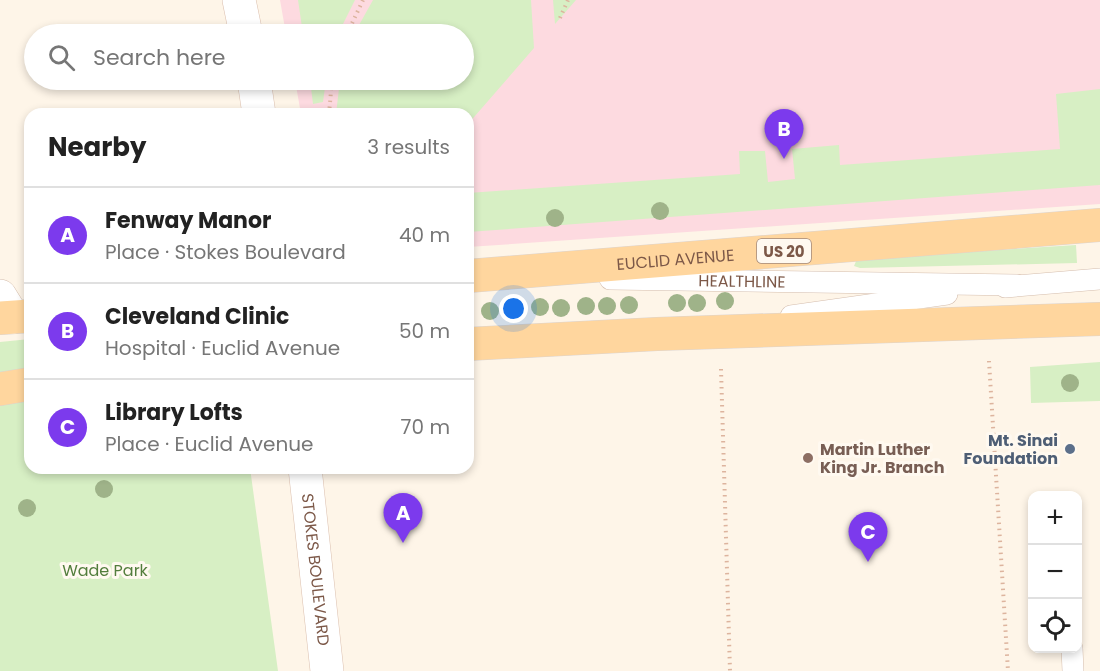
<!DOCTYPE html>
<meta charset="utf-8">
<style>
body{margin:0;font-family:Poppins,sans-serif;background:#f2f2f2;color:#222}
.controls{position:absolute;right:18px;bottom:18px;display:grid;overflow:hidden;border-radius:12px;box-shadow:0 3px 9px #0003}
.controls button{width:54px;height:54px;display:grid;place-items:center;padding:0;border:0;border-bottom:2px solid #e0e0e0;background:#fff;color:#222;font:30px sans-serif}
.you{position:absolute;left:514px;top:309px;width:21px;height:21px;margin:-15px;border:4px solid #fff;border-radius:50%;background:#1a73e8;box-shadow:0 0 0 9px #1a73e833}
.badge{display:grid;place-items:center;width:39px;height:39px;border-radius:50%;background:#7c3aed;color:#fff;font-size:20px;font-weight:700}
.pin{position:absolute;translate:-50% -50px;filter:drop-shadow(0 2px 3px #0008)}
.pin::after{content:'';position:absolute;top:32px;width:21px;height:18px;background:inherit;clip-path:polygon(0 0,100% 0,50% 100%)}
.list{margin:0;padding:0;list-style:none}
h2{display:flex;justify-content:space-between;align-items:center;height:78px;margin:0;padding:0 24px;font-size:26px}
h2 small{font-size:20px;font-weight:400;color:#767676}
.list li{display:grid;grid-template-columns:39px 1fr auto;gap:18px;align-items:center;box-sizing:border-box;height:96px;padding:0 24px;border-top:2px solid #e0e0e0}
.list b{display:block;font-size:22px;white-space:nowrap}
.list p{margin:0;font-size:20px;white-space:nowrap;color:#767676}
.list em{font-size:20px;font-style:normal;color:#767676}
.icon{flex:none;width:33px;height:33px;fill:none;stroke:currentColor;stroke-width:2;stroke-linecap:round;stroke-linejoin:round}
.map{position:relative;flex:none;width:1100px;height:671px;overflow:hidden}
.search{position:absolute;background:#fff;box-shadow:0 3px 9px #0003;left:24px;top:24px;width:450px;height:66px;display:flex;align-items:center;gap:15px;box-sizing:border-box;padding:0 21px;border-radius:33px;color:#767676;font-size:22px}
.panel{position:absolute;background:#fff;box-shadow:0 3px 9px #0003;left:24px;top:108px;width:450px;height:366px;border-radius:18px}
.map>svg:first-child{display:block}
.medical{fill:#fddae0}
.green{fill:#d7efc4}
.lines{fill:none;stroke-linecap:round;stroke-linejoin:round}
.lane-casing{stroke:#d5beae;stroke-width:22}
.street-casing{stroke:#d5beae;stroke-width:34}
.secondary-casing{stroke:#dbbfae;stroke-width:34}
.primary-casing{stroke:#ddd4cf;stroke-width:34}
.path{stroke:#ddb49e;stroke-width:4;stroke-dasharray:1.5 4.5;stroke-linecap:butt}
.lane{stroke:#fff;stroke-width:21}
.street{stroke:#fff;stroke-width:33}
.secondary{stroke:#fff;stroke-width:33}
.primary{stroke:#ffd69e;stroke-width:33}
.tree{fill:#9fb389}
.service-dot{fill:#5c6f8a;stroke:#fff9f0;stroke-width:2}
.education-dot{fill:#8d6e63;stroke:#fff9f0;stroke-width:2}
.labels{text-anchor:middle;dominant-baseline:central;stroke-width:6;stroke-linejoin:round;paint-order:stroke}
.shield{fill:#fff9f0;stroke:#a3887a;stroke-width:1.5}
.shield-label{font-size:15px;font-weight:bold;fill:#7c5848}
.street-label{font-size:16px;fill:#7c5848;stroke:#fff9f0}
.service-label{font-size:16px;font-weight:bold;fill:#4e5e75;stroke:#fff9f0;text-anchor:end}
.education-label{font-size:16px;font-weight:bold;fill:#785e54;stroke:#fff9f0;text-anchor:start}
.park-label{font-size:16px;fill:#527d3c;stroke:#fff9f0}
</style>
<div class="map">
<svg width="1100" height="671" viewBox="0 0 1100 671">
<rect width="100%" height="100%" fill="#fef5e8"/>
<path class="medical" d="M280,0H1100V204L468,247V114H301L295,80H464V34H286Z"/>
<path class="green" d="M298,0H355L338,34H303Z
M373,0H531L534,48L468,124V114H336L340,80H464V34H354Z
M553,0H576L555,24Z
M310,80H326L323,102L313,104Z
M1100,89V185L468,232V193L740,174L739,151H765L768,182L795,179L792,149L839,145L840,165L1060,149L1056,94Z
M1076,245L1077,263L860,268L854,266L857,259Z
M30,339V468H250L278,671H0V342Z
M1100,362V401L1031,403L1030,367Z"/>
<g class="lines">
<defs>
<g id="lane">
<path id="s1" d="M610,279L1017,285"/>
<path d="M1005,287L1100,279"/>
<path d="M791,316L947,294"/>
<path d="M1072,648L1073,671"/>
</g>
<path id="street" d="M0,296L13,317"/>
<g id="secondary">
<path d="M239,0L246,34"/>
<path d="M254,80L259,114"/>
<path id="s2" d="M305,468L327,671"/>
</g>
<g id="primary">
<path id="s3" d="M468,276L1100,225"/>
<path d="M0,318L30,316"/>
<path d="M468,344L657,334L1100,319"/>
<path d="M0,389L30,384"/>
</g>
</defs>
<use href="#lane" class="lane-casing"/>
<use href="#street" class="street-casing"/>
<use href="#secondary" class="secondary-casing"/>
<use href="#primary" class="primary-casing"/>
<path class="path" d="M560,18L568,0
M347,34L363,0
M329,114L332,80
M989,361L1008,671
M721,369L730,671"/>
<use href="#lane" class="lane"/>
<use href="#street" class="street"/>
<use href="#secondary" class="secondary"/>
<use href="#primary" class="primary"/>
</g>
<g class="tree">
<circle cx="660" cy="211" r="9"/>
<circle cx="555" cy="218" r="9"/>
<circle cx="725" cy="301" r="9"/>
<circle cx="677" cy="303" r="9"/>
<circle cx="697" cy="303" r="9"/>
<circle cx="629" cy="305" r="9"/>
<circle cx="586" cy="306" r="9"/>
<circle cx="607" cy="306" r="9"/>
<circle cx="540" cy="307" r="9"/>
<circle cx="561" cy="308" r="9"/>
<circle cx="515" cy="309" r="9"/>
<circle cx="490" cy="311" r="9"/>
<circle cx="1070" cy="383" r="9"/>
<circle cx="104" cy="489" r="9"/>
<circle cx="27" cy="508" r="9"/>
</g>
<circle class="service-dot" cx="1070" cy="449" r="6"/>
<circle class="education-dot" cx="808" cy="458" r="6"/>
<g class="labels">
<rect class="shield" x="757" y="239" width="54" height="24" rx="4.5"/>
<g class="shield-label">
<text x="784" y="251">US 20</text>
</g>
<g class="street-label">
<text stroke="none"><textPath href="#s3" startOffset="208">EUCLID AVENUE</textPath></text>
<text stroke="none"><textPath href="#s1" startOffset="132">HEALTHLINE</textPath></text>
<text stroke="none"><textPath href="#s2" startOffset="102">STOKES BOULEVARD</textPath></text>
</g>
<g class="service-label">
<text x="1058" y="440">Mt. Sinai<tspan x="1058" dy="18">Foundation</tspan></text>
</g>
<g class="education-label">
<text x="820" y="449">Martin Luther<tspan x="820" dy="18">King Jr. Branch</tspan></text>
</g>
<g class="park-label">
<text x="105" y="570">Wade Park</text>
</g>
</g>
</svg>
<div class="controls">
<button>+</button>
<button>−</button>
<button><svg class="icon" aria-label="locate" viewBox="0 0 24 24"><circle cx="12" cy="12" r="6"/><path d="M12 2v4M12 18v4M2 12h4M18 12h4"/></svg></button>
</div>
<div class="you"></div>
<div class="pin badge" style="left:403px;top:543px">A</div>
<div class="pin badge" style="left:784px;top:159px">B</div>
<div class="pin badge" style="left:868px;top:562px">C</div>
<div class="search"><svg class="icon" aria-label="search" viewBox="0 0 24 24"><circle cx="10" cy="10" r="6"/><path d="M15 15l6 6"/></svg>Search here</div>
<section class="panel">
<h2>Nearby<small>3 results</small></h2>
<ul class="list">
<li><span class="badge">A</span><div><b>Fenway Manor</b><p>Place · Stokes Boulevard</p></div><em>40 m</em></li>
<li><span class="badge">B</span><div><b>Cleveland Clinic</b><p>Hospital · Euclid Avenue</p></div><em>50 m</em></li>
<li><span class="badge">C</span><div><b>Library Lofts</b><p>Place · Euclid Avenue</p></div><em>70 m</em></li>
</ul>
</section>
</div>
